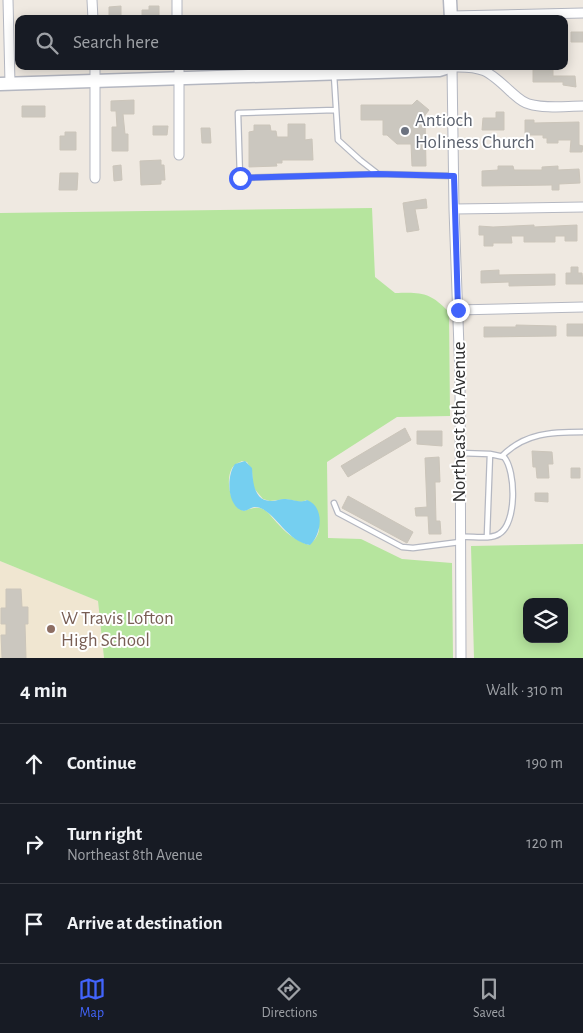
<!DOCTYPE html>
<meta charset="utf-8">
<style>
body{margin:0;font-family:"Alegreya Sans",sans-serif;background:#20242c;color:#f1f3f6}
.controls{position:absolute;right:15px;bottom:15px;display:grid;overflow:hidden;border-radius:10px;box-shadow:0 2px 12px #0003}
.controls button{width:45px;height:45px;display:grid;place-items:center;padding:0;border:0;border-bottom:1px solid #363941;background:#171b24;color:#f1f3f6;font:25px sans-serif}
.stop{position:absolute;width:15px;height:15px;margin:-11px;border:4px solid #4264fb;border-radius:50%;background:#fff}
.stop.end{background:#4264fb;border-color:#fff;box-shadow:0 1px 5px #0008}
.list{margin:0;padding:0;list-style:none}
h2{display:flex;justify-content:space-between;align-items:center;height:65px;margin:0;padding:0 20px;font-size:21px}
h2 small{font-size:16px;font-weight:400;color:#9ea1a6}
.list li{display:grid;grid-template-columns:32px 1fr auto;gap:15px;align-items:center;box-sizing:border-box;height:80px;padding:0 20px;border-top:1px solid #363941}
.list b{display:block;font-size:19px;white-space:nowrap}
.list p{margin:0;font-size:16px;white-space:nowrap;color:#9ea1a6}
.list em{font-size:16px;font-style:normal;color:#9ea1a6}
.icon{flex:none;width:28px;height:28px;fill:none;stroke:currentColor;stroke-width:2;stroke-linecap:round;stroke-linejoin:round}
.map{position:relative;flex:none;width:583px;height:658px;overflow:hidden}
.search{position:absolute;background:#171b24;box-shadow:0 2px 12px #0003;left:15px;right:15px;top:15px;height:55px;display:flex;align-items:center;gap:12px;box-sizing:border-box;padding:0 18px;border-radius:10px;color:#9ea1a6;font-size:19px}
.sheet{height:305px;background:#171b24}
nav{display:flex;justify-content:space-around;align-items:center;box-sizing:border-box;height:70px;border-top:1px solid #363941;background:#171b24;font-size:14px;color:#9ea1a6}
nav a{display:grid;justify-items:center;gap:2px}
nav .on{color:#4264fb}
.map>svg:first-child{display:block}
.education{fill:#f0e6d1}
.green{fill:#b6e59e;fill-rule:evenodd}
.water{fill:#75cff0}
.building{fill:#cbc7bf;stroke:#cbc5ba}
.lines{fill:none;stroke-linecap:round;stroke-linejoin:round}
.lane-casing{stroke:#b4b7c1;stroke-width:7}
.street-casing{stroke:#b4b7c1;stroke-width:11}
.secondary-casing{stroke:#b4b7c1;stroke-width:15}
.lane{stroke:#fff;stroke-width:4.5}
.street{stroke:#fff;stroke-width:9}
.secondary{stroke:#fff;stroke-width:12}
.route{stroke:#4264fb;stroke-width:6}
.worship-dot{fill:#6b7280;stroke:#fff;stroke-width:2}
.education-dot{fill:#8d6e63;stroke:#fff;stroke-width:2}
.labels{text-anchor:middle;dominant-baseline:central;stroke-width:4;stroke-linejoin:round;paint-order:stroke}
.worship-label{font-size:19px;fill:#5b616d;stroke:#fff;text-anchor:start}
.street-label{font-size:19px;fill:#2e2e2e;stroke:#fff}
.education-label{font-size:19px;fill:#785e54;stroke:#fff;text-anchor:start}
</style>
<div class="map">
<svg width="583" height="658" viewBox="0 0 583 658">
<rect width="100%" height="100%" fill="#efe9e1"/>
<path class="education" d="M0,561L98,601L104,658H0Z"/>
<path class="green" d="M372,208L375,277L395,293C421,292 430,292 449,312L450,416L397,417L327,462L328,538L361,539L402,559L452,563L453,658H104L98,601L0,561V213ZM242,461L247,462L252,471L253,487L263,499L270,501L286,499L301,502L307,500C316,516 328,530 309,545C298,541 288,535 280,526C267,513 265,502 244,511C230,505 225,481 232,468C235,464 238,463 242,461Z
M583,544V658H474L471,546ZM527,602H564V639H527Z"/>
<path class="water" d="M245,461L252,468C253,480 253,502 272,501C276,501 280,499 284,499C292,498 299,504 307,500C325,507 322,534 310,545C286,542 273,507 255,507C252,507 248,510 244,511C227,508 226,476 235,464Z"/>
<path class="building" d="M121,6V19H109V7Z
M149,6H159V19H142V10H149Z
M571,32H583V42H571Z
M540,67L553,68V76H575L576,87L563,85V82H533V69H540Z
M134,100V114H123L125,134H128V151H112V127H117L116,111H111V101Z
M417,100L429,110L425,115L426,166H412L411,144H397L387,135H383V120H361V105H412Z
M22,106H45V117H22Z
M496,112H504V130H482L483,118H496Z
M525,120H534V123L579,122V145L583,146L582,152H570L571,140H558V143H547V138H543V135H525Z
M288,124H305V140L312,139L313,160H282V163H276L277,166L249,167V132L254,131V125H270L271,131H276L277,137H288Z
M153,126H168L167,135H153Z
M201,128H210L211,143H202Z
M65,132H76V150H60V136H65Z
M161,160V165H164L165,180H161V184L141,185L140,161Z
M121,165L122,180L114,181L113,166Z
M498,166H513L514,170H542V167L558,166V170L579,169L580,183L559,184V190H552V185L482,186V171L498,170Z
M60,173H78L77,190H59Z
M426,199L427,208L415,209L419,230L407,232L403,203Z
M534,225V227L577,225V241H565V236H555V242H524V236H511L512,243H493V246H484V235H479V226L493,227Z
M571,267H578V273H582L583,284H566V273H571Z
M499,270V275L555,274V285L509,286V282L481,283V271Z
M567,324H583V336H567Z
M516,325L556,326V336L484,337V327H516Z
M405,428L411,440L348,477L341,466Z
M417,431H442V446L417,444Z
M532,451L552,452L553,464H548L549,478H537L536,467H533Z
M439,457L440,482H435L436,521H440L441,534H429L428,516H416L415,508L427,507L425,458Z
M571,468H580V478H571Z
M535,493H548V502L535,501Z
M348,496L413,532L407,543L342,508Z
M6,589H21L22,607H28V624H25L26,658H2L1,635H6V624H1V608H6Z"/>
<g class="lines">
<defs>
<path id="lane" d="M334,75L338,140L360,160L378,174L454,176
M335,110L238,113L240,178L378,174
M460,453L490,454L504,457C516,471 517,524 499,534C490,540 472,536 461,537
M502,456C525,433 551,432 583,432
M334,503L338,513L402,547L413,548L460,542
M487,536L490,454"/>
<path id="street" d="M8,0L10,83
M92,0L93,19
M177,0V19
M451,16L583,13
M179,66V155
M95,178V66
M454,209L583,207
M457,310L583,307
M461,658L460,376L454,209L452,67C482,66 488,70 510,91C516,96 521,102 529,104C545,109 566,106 583,106"/>
<path id="secondary" d="M450,0L451,19
M0,84L439,70L452,66"/>
</defs>
<use href="#lane" class="lane-casing"/>
<use href="#street" class="street-casing"/>
<use href="#secondary" class="secondary-casing"/>
<use href="#lane" class="lane"/>
<use href="#street" class="street"/>
<use href="#secondary" class="secondary"/>
</g>
<g class="lines">
<path class="route" d="M240,178L378,174L454,176L458,310"/>
</g>
<circle class="worship-dot" cx="405" cy="131" r="5"/>
<circle class="education-dot" cx="51" cy="629" r="5"/>
<g class="labels">
<g class="worship-label">
<text x="415" y="120">Antioch<tspan x="415" dy="22">Holiness Church</tspan></text>
</g>
<g class="street-label">
<text transform="translate(459 422) rotate(-90)">Northeast 8th Avenue</text>
</g>
<g class="education-label">
<text x="61" y="618">W Travis Lofton<tspan x="61" dy="22">High School</tspan></text>
</g>
</g>
</svg>
<div class="controls">
<button><svg class="icon" aria-label="layers" viewBox="0 0 24 24"><path d="M12 4l9 5-9 5-9-5zM3 14l9 5 9-5"/></svg></button>
</div>
<div class="stop" style="left:240px;top:178px"></div>
<div class="stop end" style="left:458px;top:310px"></div>
<div class="search"><svg class="icon" aria-label="search" viewBox="0 0 24 24"><circle cx="10" cy="10" r="6"/><path d="M15 15l6 6"/></svg>Search here</div>
</div>
<section class="sheet">
<h2>4 min<small>Walk · 310 m</small></h2>
<ul class="list">
<li><svg class="icon" aria-label="ahead" viewBox="0 0 24 24"><path d="M12 20V5M6 11l6-6 6 6"/></svg><div><b>Continue</b></div><em>190 m</em></li>
<li><svg class="icon" aria-label="right" viewBox="0 0 24 24"><path d="M7 20v-9h11M14 6l5 5-5 5"/></svg><div><b>Turn right</b><p>Northeast 8th Avenue</p></div><em>120 m</em></li>
<li><svg class="icon" aria-label="arrive" viewBox="0 0 24 24"><path d="M6 21V4h12l-3 4 3 4H6"/></svg><div><b>Arrive at destination</b></div></li>
</ul>
</section>
<nav>
<a class="on"><svg class="icon" aria-label="map" viewBox="0 0 24 24"><path d="M3 6l6-2 6 2 6-2v14l-6 2-6-2-6 2zM9 4v14M15 6v14"/></svg>Map</a>
<a><svg class="icon" aria-label="directions" viewBox="0 0 24 24"><path d="M12 3l9 9-9 9-9-9zM9 14v-3h6M13 9l2 2-2 2"/></svg>Directions</a>
<a><svg class="icon" aria-label="saved" viewBox="0 0 24 24"><path d="M7 4h10v16l-5-4-5 4z"/></svg>Saved</a>
</nav>
